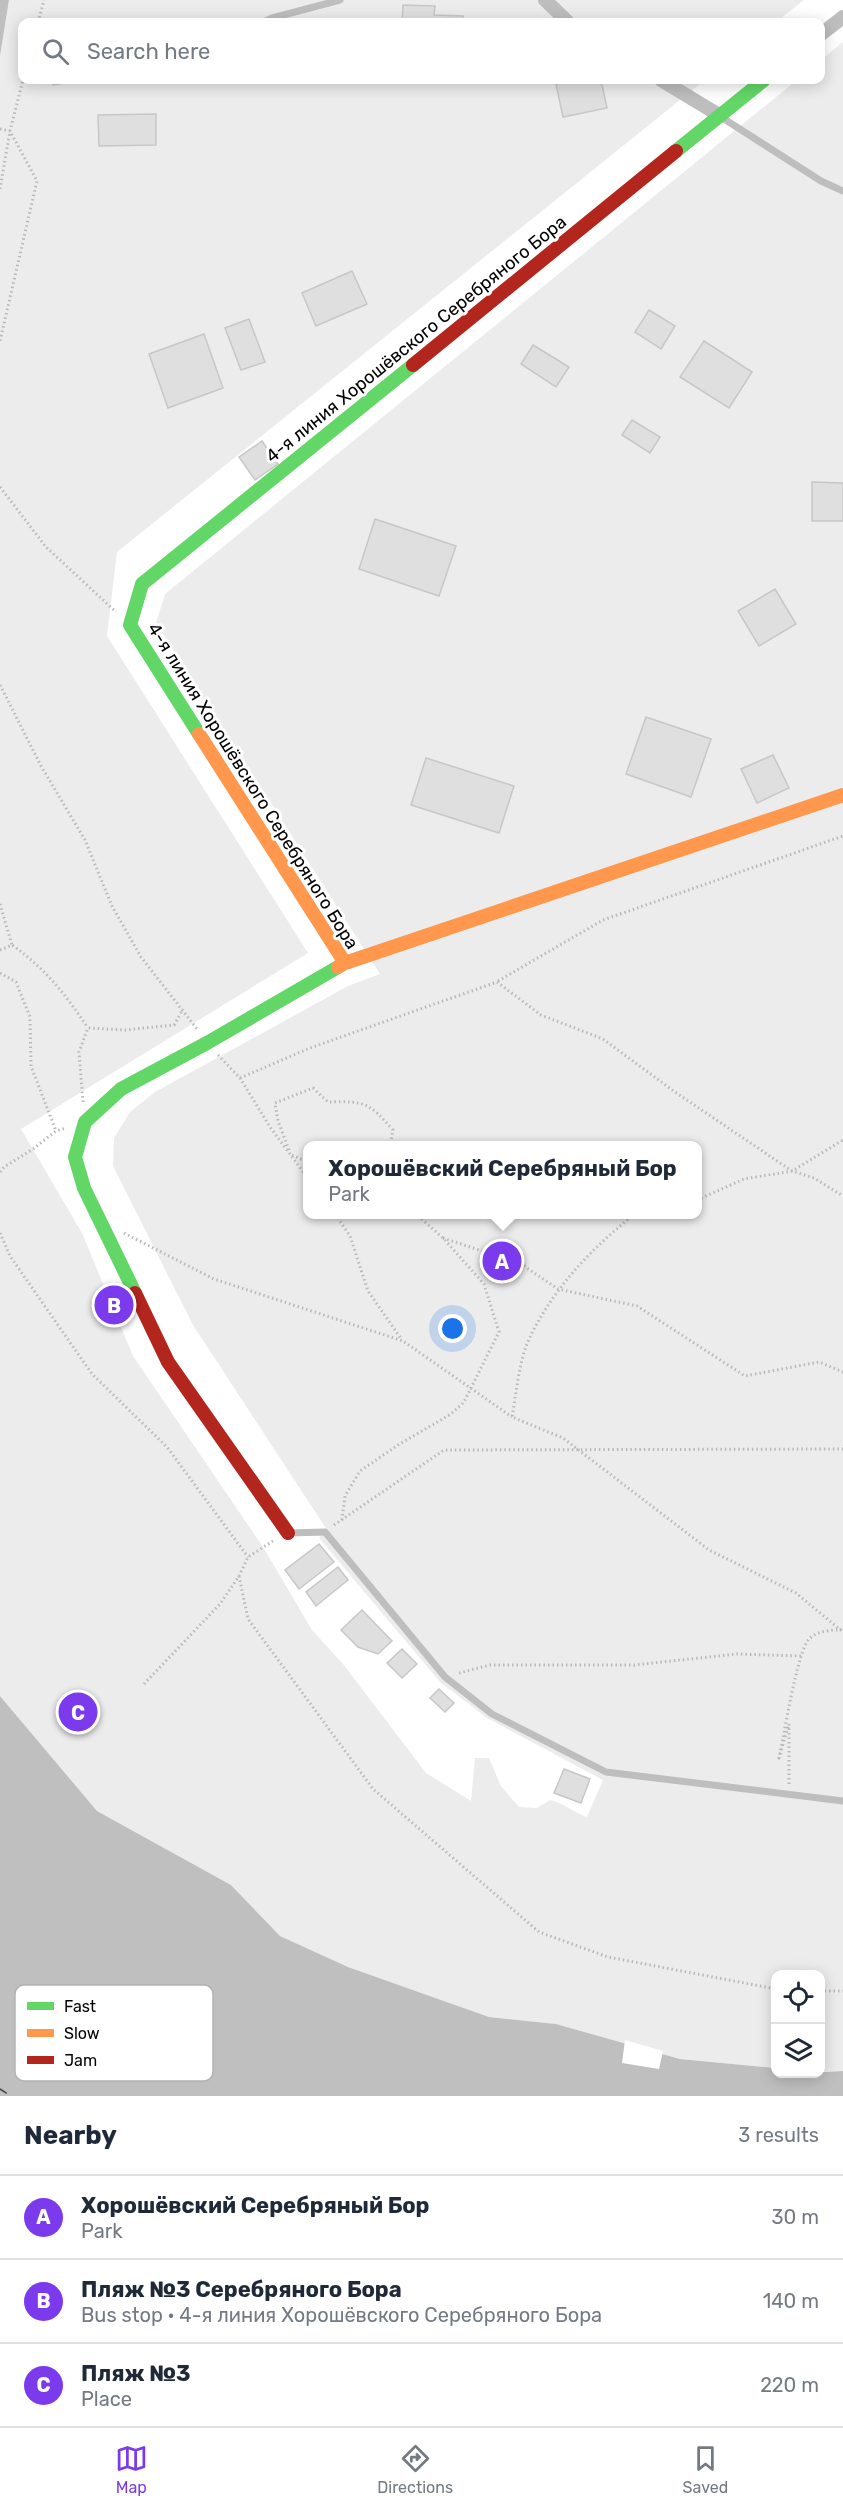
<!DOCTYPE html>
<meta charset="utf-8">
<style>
body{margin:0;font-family:Rubik,sans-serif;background:#f6f6f7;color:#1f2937}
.controls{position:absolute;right:18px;bottom:18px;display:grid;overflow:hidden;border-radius:12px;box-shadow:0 3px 15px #0003}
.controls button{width:54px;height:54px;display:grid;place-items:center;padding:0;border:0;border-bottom:2px solid #e0e1e3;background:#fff;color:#1f2937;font:30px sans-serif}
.you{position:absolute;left:453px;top:1329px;width:21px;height:21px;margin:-15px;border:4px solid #fff;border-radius:50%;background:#1a73e8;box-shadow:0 0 0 9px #1a73e833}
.badge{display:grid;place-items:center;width:39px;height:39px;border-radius:50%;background:#7c3aed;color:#fff;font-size:20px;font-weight:700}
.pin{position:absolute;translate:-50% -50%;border:3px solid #fff;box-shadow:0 2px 6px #0006}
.popup{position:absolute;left:303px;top:1141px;width:399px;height:78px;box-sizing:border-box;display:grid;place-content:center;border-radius:12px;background:#fff;filter:drop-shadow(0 2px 4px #0005);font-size:20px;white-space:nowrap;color:#747a83}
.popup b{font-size:22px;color:#1f2937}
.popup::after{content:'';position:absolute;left:50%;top:100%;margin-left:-12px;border:12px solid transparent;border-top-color:#fff}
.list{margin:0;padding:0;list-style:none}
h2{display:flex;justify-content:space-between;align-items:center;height:78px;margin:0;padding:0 24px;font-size:26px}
h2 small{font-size:20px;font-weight:400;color:#747a83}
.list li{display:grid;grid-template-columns:39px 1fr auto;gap:18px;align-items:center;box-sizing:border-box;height:84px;padding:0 24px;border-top:2px solid #e0e1e3}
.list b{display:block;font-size:22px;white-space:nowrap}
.list p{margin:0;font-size:20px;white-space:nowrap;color:#747a83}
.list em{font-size:20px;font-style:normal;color:#747a83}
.icon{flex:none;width:33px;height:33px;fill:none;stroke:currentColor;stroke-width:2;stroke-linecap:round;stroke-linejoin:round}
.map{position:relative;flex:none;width:843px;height:2096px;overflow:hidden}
.search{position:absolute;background:#fff;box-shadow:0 3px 15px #0003;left:18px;right:18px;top:18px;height:66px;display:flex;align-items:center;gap:15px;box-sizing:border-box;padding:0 21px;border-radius:12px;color:#747a83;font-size:22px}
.sheet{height:330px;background:#fff}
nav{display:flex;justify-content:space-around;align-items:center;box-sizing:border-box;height:84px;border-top:2px solid #e0e1e3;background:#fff;font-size:16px;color:#747a83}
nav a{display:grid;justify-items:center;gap:3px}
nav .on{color:#7c3aed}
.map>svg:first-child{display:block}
.green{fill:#ececec;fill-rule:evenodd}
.water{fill:#bfbfbf}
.pier{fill:#fff}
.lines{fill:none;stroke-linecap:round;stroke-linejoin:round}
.ferry{stroke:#444;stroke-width:1.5;stroke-dasharray:8 6;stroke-linecap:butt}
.building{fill:#dfdfdf;stroke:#c7c7c7;stroke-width:1.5}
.path{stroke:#b9b9b9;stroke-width:3;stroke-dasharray:1.5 3;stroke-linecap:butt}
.lane{stroke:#bebebe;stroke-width:7}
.street{stroke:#bebebe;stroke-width:14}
.fast{stroke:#63d668;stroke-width:14}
.slow{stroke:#ff974d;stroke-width:14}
.jam{stroke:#b3261e;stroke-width:14}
.labels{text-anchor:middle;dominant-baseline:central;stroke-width:6;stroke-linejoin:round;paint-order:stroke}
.street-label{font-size:18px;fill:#000;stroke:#fff}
.key{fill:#fff;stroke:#b2b2b2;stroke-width:1.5}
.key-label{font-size:16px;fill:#000}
</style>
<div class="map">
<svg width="843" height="2096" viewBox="0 0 843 2096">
<rect width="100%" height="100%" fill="#fff"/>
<path class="green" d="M9,0H804L776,22H22V80H705L117,552L107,636L308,953L21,1129L82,1233L133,1356L263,1547L312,1630L343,1664L426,1773L471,1801L475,1758H489L501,1786L519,1807L537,1808L550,1800C564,1803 574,1813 587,1817L603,1780L487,1718L440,1682L319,1538L327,1530L193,1325L113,1166L114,1138L130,1112L155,1092L348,986L380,974L156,623L165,594L797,80H820L821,60L843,42V2071H821L820,1974H776L775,2068L680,2059L556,2024L489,2017L348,1967L280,1936L231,1885L97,1811L0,1696V56ZM307,1146H697V1214H307Z"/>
<path class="water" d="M0,0H9L0,56Z
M0,1696L97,1811L231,1885L280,1936L348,1967L489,2017L556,2024L680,2059L775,2068L776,2074L843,2071V2096H0Z"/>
<path class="pier" d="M625,2040L663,2051L659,2069L622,2063Z"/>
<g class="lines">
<path class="ferry" d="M0,2089L11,2096"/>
</g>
<path class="building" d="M403,5L435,6L434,15L463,16V22H402Z
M52,80H71L72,82L53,85Z
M576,80H601L607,108L563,117L556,84Z
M156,114V145L99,146L98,115Z
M352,271L367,304L316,326L302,293Z
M649,310L675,326L661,349L635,332Z
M249,319L265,362L241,370L225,328Z
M204,334L223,388L168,408L149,354Z
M704,341L752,372L729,408L680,377Z
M533,345L569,367L556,387L521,364Z
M632,420L660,437L650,453L622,435Z
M262,441L278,464L255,480L239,457Z
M812,482L843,483V521H812Z
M375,519L456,546L439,596L359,569Z
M775,589L796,624L759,646L738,611Z
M646,717L711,739L691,797L626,774Z
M773,755L789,788L757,803L741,769Z
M426,758L514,786L499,833L411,805Z
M319,1544L334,1562L299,1589L285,1570Z
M338,1567L348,1580L316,1606L306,1592Z
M362,1610L392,1641L378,1654L358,1647L341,1630Z
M402,1649L417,1664L402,1678L387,1663Z
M439,1689L454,1703L445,1712L430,1698Z
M564,1769L590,1779L581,1803L554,1793Z"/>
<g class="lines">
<path class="path" d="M38,22L44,0
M0,129L10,131L37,181L0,341
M0,189L10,131L23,80
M0,487L46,547L116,612
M0,685L41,766L85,840L112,906L141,957L197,1029
M0,904L12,945
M0,950L12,945C46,969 65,994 88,1028
M0,973L16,982L30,1017L31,1066L56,1131
M498,981L603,920L843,836
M218,1055L240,1078L270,1127L307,1177
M240,1078L310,1048L497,982L541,1015L603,1039L675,1092L792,1171L814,1178L843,1196
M83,1102L79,1052L88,1028L125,1030L174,1025L183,1009
M289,1150L278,1121L275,1103L313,1088L328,1102C366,1101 368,1102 393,1130L390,1146
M292,1155L307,1162
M0,1172L4,1167L33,1149L56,1131L66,1128
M697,1200L744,1179L792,1171L843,1140
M335,1214L350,1236L368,1291L402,1340
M635,1214C591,1248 549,1293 527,1344C519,1364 516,1395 512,1417L563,1438L709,1550L796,1593L843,1632
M0,1233L10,1256L92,1374L167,1447L248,1557
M124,1233L214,1279L403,1341L512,1417
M443,1238L521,1264L558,1289L637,1306L745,1376L819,1362L843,1372
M342,1520L345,1496L360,1471L398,1445L451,1414L464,1402L499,1332L484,1284L443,1238L416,1214
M334,1525L444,1450L843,1449
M239,1576L248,1619L373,1789L539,1932L608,1957L776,1989
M459,1673L490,1665H634L737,1654L801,1656
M144,1684L220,1604L239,1576L248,1557L273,1541
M789,1784V1724L779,1758C784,1736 797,1652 809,1639C817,1631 830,1630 840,1630L843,1627
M820,1991H843"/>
<path class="lane" d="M264,22L272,18L340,0
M721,117L821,181L843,191
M288,1533L325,1532L445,1677L492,1714L606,1772L843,1801"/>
<path class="street" d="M545,0L568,22
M820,35L843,17
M661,80L719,115"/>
<path class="fast" d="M676,151L764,80
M199,734L130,625L142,584L413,365
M135,1293L84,1188L75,1157L85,1122L121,1089L207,1043L338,967"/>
<path class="slow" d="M199,734L345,963L338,967
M345,963L843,795"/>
<path class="jam" d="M413,365L676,151
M135,1293L168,1362L288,1533"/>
</g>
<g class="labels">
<g class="street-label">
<text transform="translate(416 339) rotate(-39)">4-я линия Хорошёвского Серебряного Бора</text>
<text transform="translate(253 786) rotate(58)">4-я линия Хорошёвского Серебряного Бора</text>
</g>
</g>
<rect x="15" y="1985" width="198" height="96" rx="9" class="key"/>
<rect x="27" y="2002" width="27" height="8" fill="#63d668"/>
<rect x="27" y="2029" width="27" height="8" fill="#ff974d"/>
<rect x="27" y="2056" width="27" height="8" fill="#b3261e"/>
<g class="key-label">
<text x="64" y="2012">Fast</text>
<text x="64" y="2039">Slow</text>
<text x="64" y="2066">Jam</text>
</g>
</svg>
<div class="controls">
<button><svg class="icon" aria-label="locate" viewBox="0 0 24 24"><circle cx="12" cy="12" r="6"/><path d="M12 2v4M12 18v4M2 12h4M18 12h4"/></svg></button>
<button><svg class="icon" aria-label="layers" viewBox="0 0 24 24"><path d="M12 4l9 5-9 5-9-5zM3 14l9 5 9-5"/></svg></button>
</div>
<div class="you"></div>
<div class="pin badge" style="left:502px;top:1261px">A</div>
<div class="popup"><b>Хорошёвский Серебряный Бор</b>Park</div>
<div class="pin badge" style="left:114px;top:1305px">B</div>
<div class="pin badge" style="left:78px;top:1712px">C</div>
<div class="search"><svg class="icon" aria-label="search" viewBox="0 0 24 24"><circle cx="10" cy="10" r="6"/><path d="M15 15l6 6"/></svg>Search here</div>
</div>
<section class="sheet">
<h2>Nearby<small>3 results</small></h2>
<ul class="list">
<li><span class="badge">A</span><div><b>Хорошёвский Серебряный Бор</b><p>Park</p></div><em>30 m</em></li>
<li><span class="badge">B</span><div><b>Пляж №3 Cеребряного Бора</b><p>Bus stop · 4-я линия Хорошёвского Серебряного Бора</p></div><em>140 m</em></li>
<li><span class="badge">C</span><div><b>Пляж №3</b><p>Place</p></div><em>220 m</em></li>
</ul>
</section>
<nav>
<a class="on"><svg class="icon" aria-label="map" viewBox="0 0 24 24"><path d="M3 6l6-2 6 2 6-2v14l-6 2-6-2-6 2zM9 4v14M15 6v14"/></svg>Map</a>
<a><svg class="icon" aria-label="directions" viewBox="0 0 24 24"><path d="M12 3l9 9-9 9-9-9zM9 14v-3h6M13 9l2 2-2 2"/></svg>Directions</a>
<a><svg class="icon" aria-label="saved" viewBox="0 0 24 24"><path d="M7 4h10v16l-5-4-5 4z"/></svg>Saved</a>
</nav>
